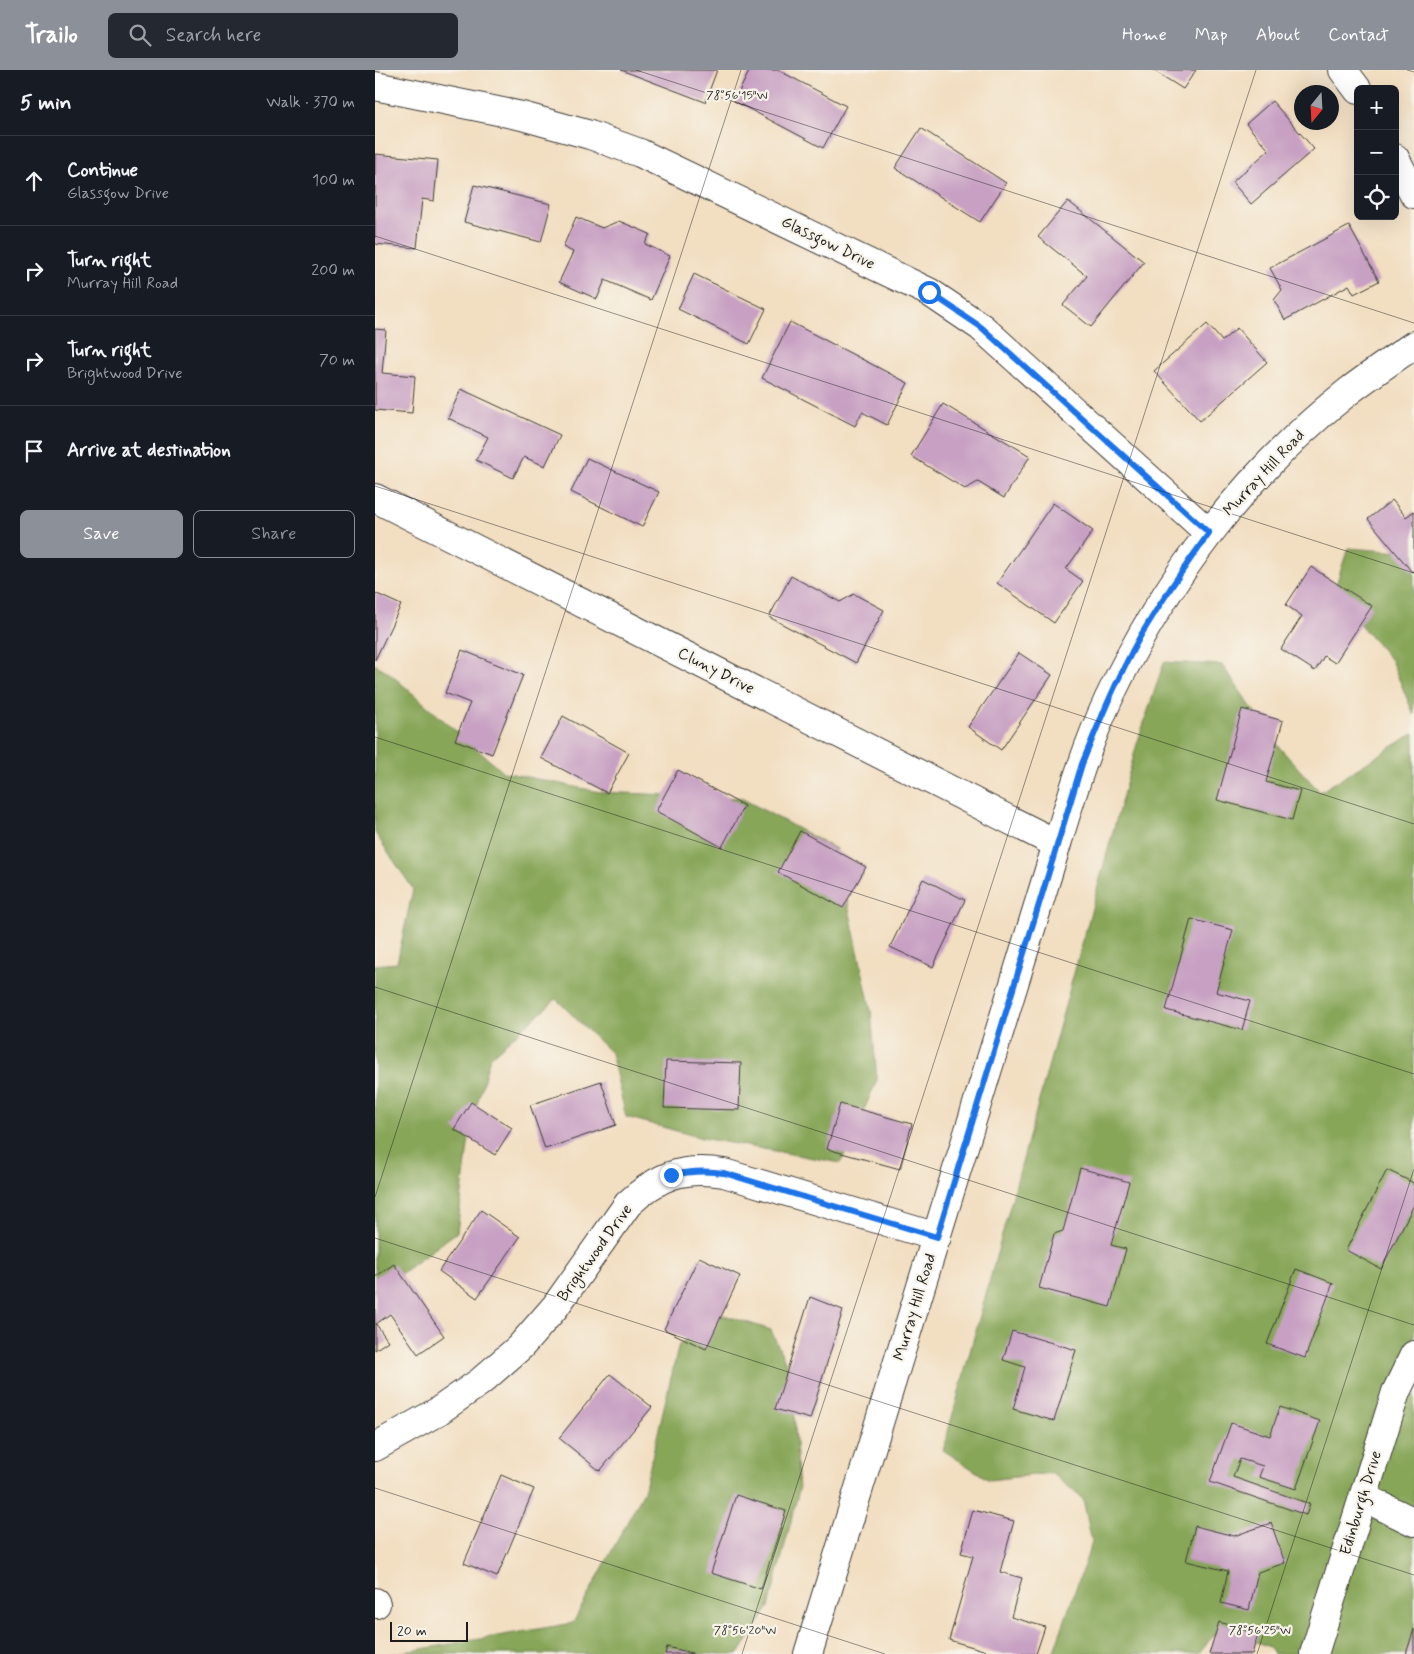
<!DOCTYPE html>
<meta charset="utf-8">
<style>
body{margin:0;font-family:Mynerve,sans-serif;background:#242831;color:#f1f3f6}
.controls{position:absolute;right:15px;top:15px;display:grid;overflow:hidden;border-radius:8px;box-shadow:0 5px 20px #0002}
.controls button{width:45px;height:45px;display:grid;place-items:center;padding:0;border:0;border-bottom:1px solid #363941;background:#171b24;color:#f1f3f6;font:25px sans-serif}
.compass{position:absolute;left:919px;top:15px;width:45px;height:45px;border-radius:50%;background:#171b24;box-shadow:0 5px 20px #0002;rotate:198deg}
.scale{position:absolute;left:15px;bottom:12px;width:78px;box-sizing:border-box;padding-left:5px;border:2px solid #1c1c1c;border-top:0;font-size:14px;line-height:18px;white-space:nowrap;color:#1c1c1c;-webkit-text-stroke:4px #f7f3e8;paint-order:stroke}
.stop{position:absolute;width:15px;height:15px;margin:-11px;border:4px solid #1a73e8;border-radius:50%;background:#fff}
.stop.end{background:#1a73e8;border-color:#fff;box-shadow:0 1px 5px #0008}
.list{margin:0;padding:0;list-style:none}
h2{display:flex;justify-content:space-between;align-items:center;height:65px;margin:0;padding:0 20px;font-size:21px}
h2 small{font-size:16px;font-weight:400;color:#9ea1a6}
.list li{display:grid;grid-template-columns:32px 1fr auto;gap:15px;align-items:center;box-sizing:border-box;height:90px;padding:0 20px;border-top:1px solid #363941}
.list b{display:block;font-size:19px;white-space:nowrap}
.list p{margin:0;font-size:16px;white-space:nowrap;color:#9ea1a6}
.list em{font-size:16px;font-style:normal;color:#9ea1a6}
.actions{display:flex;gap:10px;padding:15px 20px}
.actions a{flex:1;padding:11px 0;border:1px solid #8c9099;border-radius:8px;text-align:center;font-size:18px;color:#8c9099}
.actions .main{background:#8c9099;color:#fff}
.icon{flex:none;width:28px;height:28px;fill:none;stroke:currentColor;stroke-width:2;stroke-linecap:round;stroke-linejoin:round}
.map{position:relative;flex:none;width:1039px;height:1584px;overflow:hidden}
header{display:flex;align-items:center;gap:30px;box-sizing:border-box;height:70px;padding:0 25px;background:#8c9099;color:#fff}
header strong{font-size:24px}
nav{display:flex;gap:28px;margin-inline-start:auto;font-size:18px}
.search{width:350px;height:45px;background:#242831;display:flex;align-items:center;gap:12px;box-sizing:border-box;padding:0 18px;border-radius:8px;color:#9ea1a6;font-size:19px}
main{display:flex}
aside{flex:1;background:#171b24}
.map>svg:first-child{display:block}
.forest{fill:#87a659;stroke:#52613a}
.building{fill:#c7a0c3}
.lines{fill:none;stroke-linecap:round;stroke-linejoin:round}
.minor-casing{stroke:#3c3935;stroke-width:30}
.minor{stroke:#fff;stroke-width:28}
.route{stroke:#1a73e8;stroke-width:6}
.ticks{fill:none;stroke:#1c1c1c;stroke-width:1;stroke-opacity:0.45}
.labels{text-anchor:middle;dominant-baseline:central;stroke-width:4.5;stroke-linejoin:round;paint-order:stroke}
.street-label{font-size:16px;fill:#1c1c1c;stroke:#f7f3e8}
.ticks-label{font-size:12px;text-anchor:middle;fill:#1c1c1c;stroke:#f7f3e8;stroke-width:4.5;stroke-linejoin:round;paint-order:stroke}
</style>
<header>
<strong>Trailo</strong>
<div class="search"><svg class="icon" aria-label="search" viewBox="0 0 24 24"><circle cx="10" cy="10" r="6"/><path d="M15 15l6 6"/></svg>Search here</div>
<nav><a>Home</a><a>Map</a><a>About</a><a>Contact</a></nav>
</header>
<main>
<aside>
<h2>5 min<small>Walk · 370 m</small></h2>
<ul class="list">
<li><svg class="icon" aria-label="ahead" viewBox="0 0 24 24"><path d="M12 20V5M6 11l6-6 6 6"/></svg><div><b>Continue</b><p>Glassgow Drive</p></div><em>100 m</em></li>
<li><svg class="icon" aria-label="right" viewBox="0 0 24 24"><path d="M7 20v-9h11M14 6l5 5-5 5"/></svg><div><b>Turn right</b><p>Murray Hill Road</p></div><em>200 m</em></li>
<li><svg class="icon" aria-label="right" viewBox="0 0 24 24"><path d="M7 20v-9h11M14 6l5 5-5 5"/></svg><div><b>Turn right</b><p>Brightwood Drive</p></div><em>70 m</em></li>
<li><svg class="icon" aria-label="arrive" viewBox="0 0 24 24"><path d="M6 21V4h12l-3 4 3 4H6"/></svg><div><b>Arrive at destination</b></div></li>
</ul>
<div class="actions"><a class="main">Save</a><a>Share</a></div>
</aside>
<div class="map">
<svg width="1039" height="1584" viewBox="0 0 1039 1584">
<rect width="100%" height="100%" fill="#f7f3e8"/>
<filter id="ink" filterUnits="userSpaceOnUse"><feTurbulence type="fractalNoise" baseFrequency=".02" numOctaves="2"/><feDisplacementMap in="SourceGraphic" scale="10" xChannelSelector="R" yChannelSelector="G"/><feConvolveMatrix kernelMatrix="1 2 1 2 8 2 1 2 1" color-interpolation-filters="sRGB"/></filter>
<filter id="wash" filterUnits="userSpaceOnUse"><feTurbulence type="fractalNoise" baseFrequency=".0096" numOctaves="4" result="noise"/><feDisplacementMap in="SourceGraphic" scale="20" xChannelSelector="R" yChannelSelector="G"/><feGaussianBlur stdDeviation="1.12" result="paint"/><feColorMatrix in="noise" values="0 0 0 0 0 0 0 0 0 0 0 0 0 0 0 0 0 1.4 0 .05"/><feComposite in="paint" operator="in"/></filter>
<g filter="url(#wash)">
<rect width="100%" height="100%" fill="#f2dec1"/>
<path class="forest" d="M973,478L1039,483V645L1016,590L958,524Z
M789,592L847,595L904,677L945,722L1039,663V1584H899L894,1577L845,1557L824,1584H678L717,1472L708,1429L676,1403L614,1410L568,1380L762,674Z
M0,594L13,602L128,702L225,722L366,728L461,779L496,941L502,1010L466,1093L327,1068L251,1047L236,983L181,929L115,987L95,1060L82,1162L0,1223V895L22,893L38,819L0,763Z
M349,1245L396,1260L417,1307L424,1420L394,1537L364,1584H17L198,1553L269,1421L304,1274Z"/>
<g id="blocks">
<path class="building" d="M246,0H342L330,32Z
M375,0H403L471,36L448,78L359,31Z
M778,0H821L808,19Z
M897,31L939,79L876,134L857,112L894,80L871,54Z
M546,58L631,113L605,152L520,98Z
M0,84L63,90L59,131L47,129L42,178L0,174Z
M99,115L176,134L166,172L89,152Z
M693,131L769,192L716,257L688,235L712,206L663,167Z
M201,147L227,158L244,151L275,164L270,174L295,186L276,230L230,210L222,229L184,212L198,182L188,177Z
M974,156L1004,211L979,224L974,215L910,250L899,230L907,220L895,198Z
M319,204L391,239L374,274L303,239Z
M415,252L533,313L512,355L487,342L480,356L387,308Z
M832,254L847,271L862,258L892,292L825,351L779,301Z
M0,259L11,260L7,303L40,306L37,343L0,340Z
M86,319L185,365L170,396L149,387L138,408L101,390L113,367L73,348Z
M568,334L655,386L629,428L603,412L590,419L536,386Z
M212,388L284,422L267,457L196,422Z
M1017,430L1031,447L1039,441V500L1037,502L993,449Z
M678,433L718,461L691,499L708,511L679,553L622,513Z
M936,497L997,536L960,593L949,586L940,601L906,579L927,546L911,535Z
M416,506L465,532L479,524L509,540L481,593L394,547Z
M0,523L26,535L0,590Z
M87,580L148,605L117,684L80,670L95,633L70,623Z
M644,583L677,605L626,680L593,657Z
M867,639L908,651L891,712L925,721L917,750L842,730Z
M188,646L254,683L232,723L166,688Z
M303,700L369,736L347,777L281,741Z
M425,761L491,797L468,838L403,802Z
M548,809L590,830L558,897L515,877Z
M816,849L858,860L841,922L875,931L867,960L791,940Z
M291,991L366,993L364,1040L289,1038Z
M226,1011L241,1055L170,1079L155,1035Z
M96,1032L137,1058L120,1085L79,1059Z
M465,1034L537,1054L525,1099L452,1079Z
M705,1098L754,1112L736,1175L751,1179L735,1237L664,1218L679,1164L688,1161Z
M1012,1100L1039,1113V1135L1006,1199L971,1180Z
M106,1140L145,1167L102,1228L64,1201Z
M324,1187L365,1206L331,1279L289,1259Z
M19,1194L69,1266L43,1284L15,1244L1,1254L13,1271L0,1280V1207Z
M921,1199L958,1213L930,1288L892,1274Z
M435,1227L468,1240L435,1349L400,1339Z
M637,1261L701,1280L679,1351L638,1339L650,1297L628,1290Z
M235,1304L277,1337L225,1401L184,1368Z
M905,1337L945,1351L921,1419L884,1407L888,1396L865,1389L858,1407L935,1434L931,1445L835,1412L856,1353L895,1366Z
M126,1405L159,1419L122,1507L89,1493Z
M361,1425L411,1441L386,1519L336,1503Z
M598,1440L639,1451L625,1502L647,1508L636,1547L670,1557L661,1584H622L574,1570L598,1486L586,1483Z
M896,1453L910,1493L883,1502L874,1540L846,1533L853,1501L811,1491L820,1456L859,1466Z
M844,1552L883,1564L877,1584H834Z
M1039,1559V1584H1031Z
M292,1577L317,1583V1584H290Z"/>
</g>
</g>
<g filter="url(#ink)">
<use href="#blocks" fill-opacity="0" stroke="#3c3935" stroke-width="1"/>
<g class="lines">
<defs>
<path id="minor" d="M968,0L983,20
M0,16L147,46L215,65L265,83L554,222L606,257L834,463
M1020,88L1039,124
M0,428L682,774
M0,1377L62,1342L105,1312L145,1277L180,1237L253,1134C283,1106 307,1096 349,1103L562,1167
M988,1427L1039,1452
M0,1532L1,1534
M433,1584L682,774C697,724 712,675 734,628C790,510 871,402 974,321C995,305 1017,290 1039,275
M939,1584L1021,1322L1039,1285"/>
</defs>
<use href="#minor" class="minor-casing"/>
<use href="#minor" class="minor"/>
</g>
</g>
<g class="lines" filter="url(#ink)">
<path class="route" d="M296,1105C315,1101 330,1100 349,1103L562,1167L707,694C725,650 743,606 766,565C787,530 810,496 834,463L606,257L554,222"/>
</g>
<path class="ticks" d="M261,0L1039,253M1032,0L1039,2M0,166L1039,503M0,416L1039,754M0,667L1039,1004M0,917L1039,1255M0,1127L366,0M0,1168L1039,1505M0,1418L510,1584M367,1584L881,0M882,1584L1039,1099"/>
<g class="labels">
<g class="street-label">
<text transform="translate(453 173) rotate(26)">Glassgow Drive</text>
<text transform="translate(889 403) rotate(-47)">Murray Hill Road</text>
<text transform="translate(341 601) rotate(27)">Cluny Drive</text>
<text transform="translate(220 1183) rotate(-54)">Brightwood Drive</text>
<text transform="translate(540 1237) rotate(-73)">Murray Hill Road</text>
<text transform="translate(986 1433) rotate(-73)">Edinburgh Drive</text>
</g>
</g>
<g class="ticks-label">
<text x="362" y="29">78°56'15"W</text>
<text x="370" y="1564">78°56'20"W</text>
<text x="885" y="1564">78°56'25"W</text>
</g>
</svg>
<div class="controls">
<button>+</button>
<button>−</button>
<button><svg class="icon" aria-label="locate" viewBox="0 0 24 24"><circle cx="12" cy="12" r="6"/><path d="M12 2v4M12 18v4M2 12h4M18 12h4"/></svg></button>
</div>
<svg class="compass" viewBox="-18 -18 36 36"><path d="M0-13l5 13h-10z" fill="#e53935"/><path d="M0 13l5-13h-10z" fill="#9ea1a6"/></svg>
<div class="scale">20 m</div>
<div class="stop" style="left:554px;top:222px"></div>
<div class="stop end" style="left:296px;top:1105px"></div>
</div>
</main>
